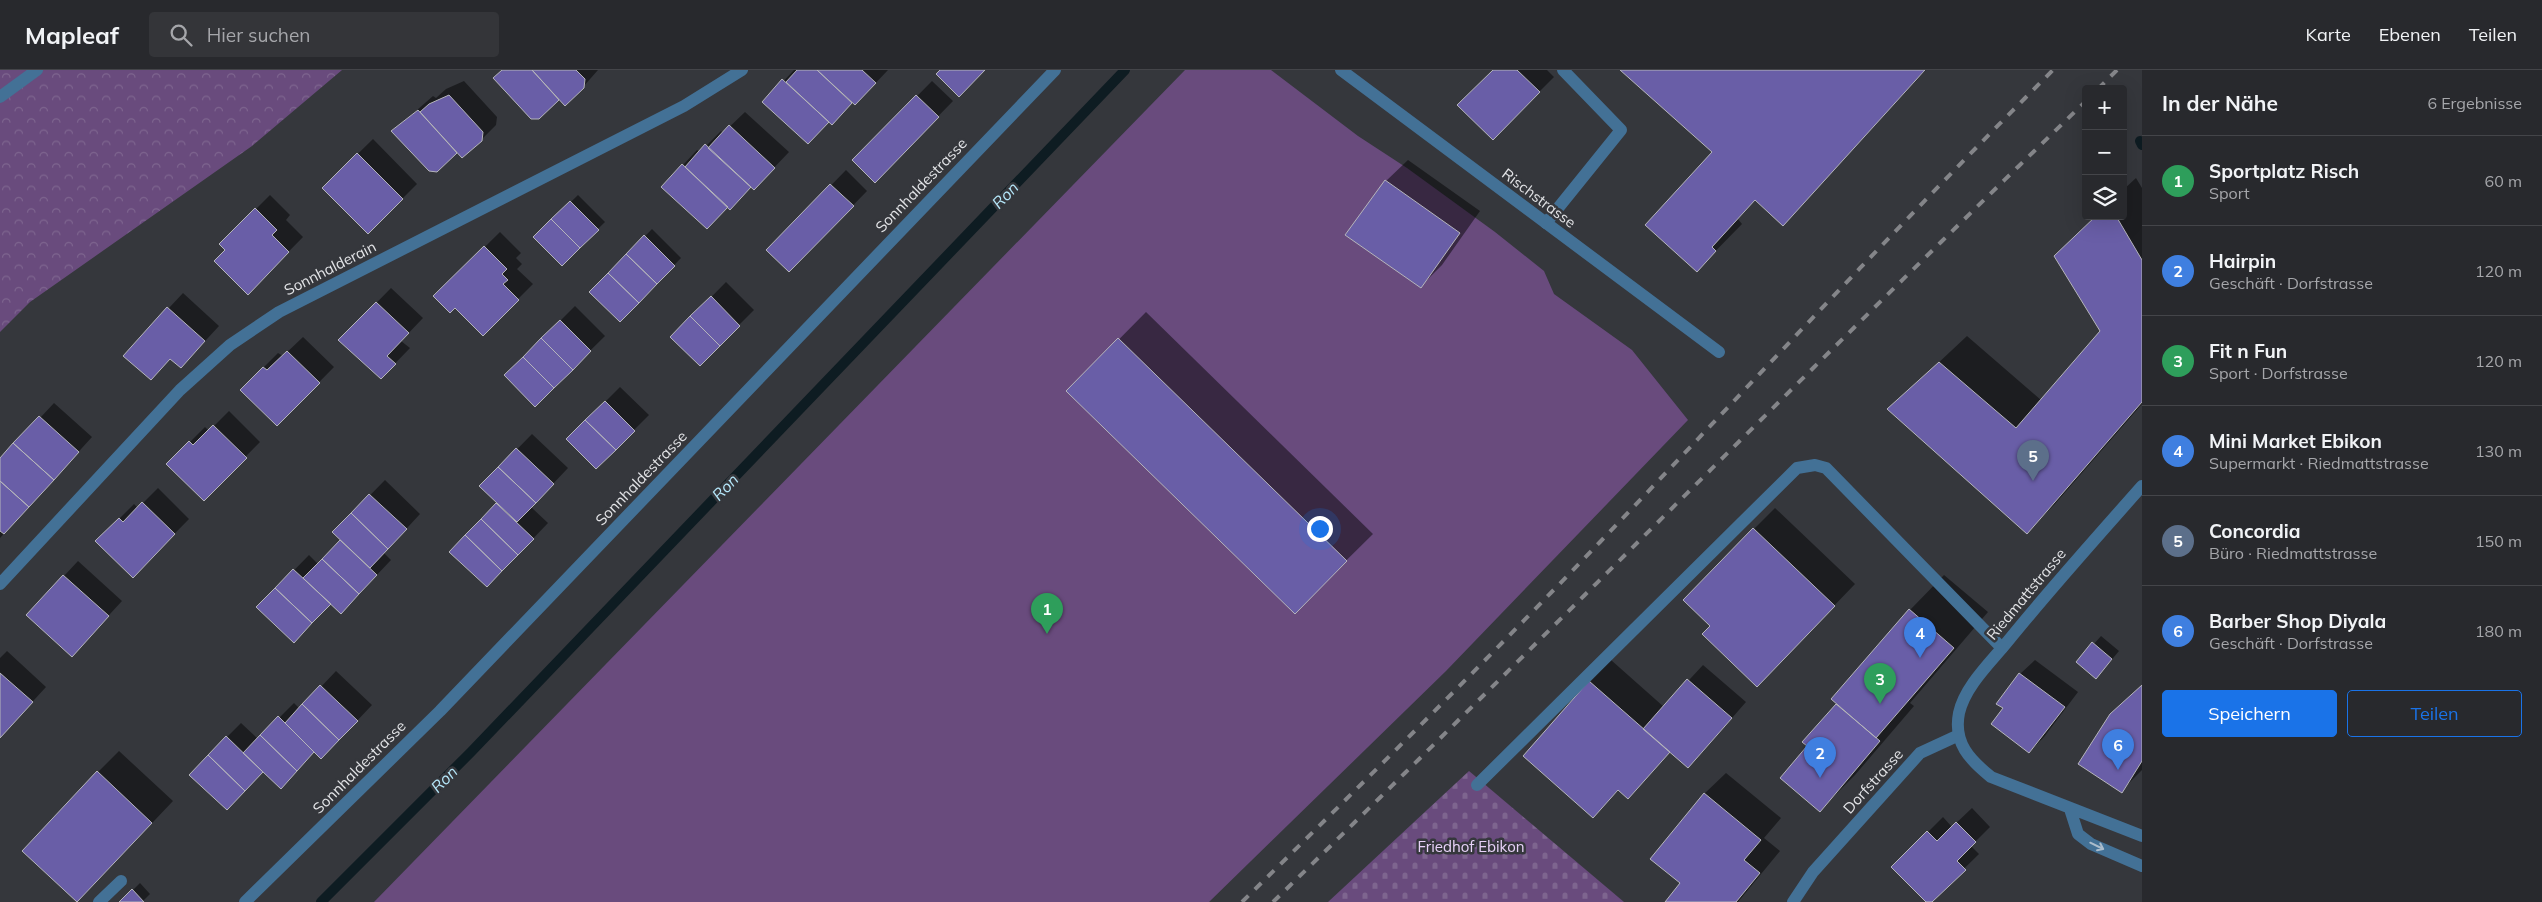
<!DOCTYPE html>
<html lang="de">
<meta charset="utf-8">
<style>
body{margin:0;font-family:Mulish,sans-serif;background:#343539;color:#f1f3f6}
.controls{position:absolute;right:15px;top:15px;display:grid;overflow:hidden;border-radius:5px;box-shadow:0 5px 20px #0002}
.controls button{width:45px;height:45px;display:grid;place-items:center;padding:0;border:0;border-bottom:1px solid #444549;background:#28292d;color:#f1f3f6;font:25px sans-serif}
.you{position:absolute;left:1319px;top:458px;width:18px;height:18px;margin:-12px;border:4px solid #fff;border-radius:50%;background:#1a73e8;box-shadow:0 0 0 8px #1a73e833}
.badge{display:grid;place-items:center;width:32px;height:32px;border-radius:50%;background:#1a73e8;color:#fff;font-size:16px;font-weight:700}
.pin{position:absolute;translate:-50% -41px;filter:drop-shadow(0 1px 2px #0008)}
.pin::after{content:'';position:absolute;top:26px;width:18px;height:15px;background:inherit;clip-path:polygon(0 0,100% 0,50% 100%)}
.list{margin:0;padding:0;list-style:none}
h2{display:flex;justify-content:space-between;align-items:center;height:65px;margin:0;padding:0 20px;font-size:21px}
h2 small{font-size:16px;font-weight:400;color:#a5a6aa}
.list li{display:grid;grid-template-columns:32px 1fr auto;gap:15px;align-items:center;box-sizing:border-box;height:90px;padding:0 20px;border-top:1px solid #444549}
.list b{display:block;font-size:19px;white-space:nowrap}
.list p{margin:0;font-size:16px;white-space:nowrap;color:#a5a6aa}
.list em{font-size:16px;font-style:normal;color:#a5a6aa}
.actions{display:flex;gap:10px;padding:15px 20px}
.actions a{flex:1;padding:11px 0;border:1px solid #1a73e8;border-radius:5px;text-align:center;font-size:18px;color:#1a73e8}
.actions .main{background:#1a73e8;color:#fff}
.icon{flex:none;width:28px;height:28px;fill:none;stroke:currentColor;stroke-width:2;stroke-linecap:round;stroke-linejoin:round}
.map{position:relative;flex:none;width:2142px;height:832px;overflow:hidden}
header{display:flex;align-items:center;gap:30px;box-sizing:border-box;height:70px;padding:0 25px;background:#28292d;border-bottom:1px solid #444549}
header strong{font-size:24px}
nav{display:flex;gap:28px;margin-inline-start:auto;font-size:18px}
.search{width:350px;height:45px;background:#343539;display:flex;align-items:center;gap:12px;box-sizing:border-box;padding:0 18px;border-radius:5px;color:#a5a6aa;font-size:19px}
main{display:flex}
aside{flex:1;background:#28292d}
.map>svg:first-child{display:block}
.forest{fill:url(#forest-crowns)}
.cemetery{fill:url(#cemetery-stones)}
.green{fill:#694b7d}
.shadow{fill:#0007}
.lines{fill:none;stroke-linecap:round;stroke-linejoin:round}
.stream{stroke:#0e1c22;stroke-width:10}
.building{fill:#695ea7;stroke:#b5b5bb}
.lane{stroke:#437196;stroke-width:12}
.street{stroke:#437196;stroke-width:12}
.rail{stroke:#848589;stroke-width:4;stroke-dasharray:9 9;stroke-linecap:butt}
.oneway{stroke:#abbccb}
.labels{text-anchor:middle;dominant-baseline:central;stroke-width:5;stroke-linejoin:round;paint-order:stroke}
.street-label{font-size:15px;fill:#e3e4e7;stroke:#35373c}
.park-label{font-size:15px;fill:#e8d2f9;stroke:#35373c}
.water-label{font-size:16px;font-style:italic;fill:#b4e6f9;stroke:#35373c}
</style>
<header>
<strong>Mapleaf</strong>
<div class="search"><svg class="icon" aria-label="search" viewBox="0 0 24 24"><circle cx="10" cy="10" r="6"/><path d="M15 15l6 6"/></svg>Hier suchen</div>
<nav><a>Karte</a><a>Ebenen</a><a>Teilen</a></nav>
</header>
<main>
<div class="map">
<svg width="2142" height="832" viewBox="0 0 2142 832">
<defs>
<pattern id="forest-crowns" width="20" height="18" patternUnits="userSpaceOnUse" patternTransform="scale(1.25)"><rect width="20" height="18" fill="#694b7d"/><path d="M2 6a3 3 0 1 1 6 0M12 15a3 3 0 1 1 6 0" fill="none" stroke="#7e658f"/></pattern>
<pattern id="cemetery-stones" width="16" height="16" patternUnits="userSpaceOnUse" patternTransform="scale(1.25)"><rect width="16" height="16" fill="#694b7d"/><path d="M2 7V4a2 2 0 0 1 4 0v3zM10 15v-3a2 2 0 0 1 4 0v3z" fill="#7e658f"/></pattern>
</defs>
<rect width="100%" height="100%" fill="#35373c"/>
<path class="forest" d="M0,0H342L252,76L30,232L0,262Z"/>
<path class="cemetery" d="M1469,701L1624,832H1328Z"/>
<path class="green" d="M1185,0H1271L1358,66L1407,98L1495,162L1544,201L1554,224L1632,280L1688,350L1446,601L1209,832H374Z"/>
<path class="shadow" d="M503,0H598L583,17L560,28L538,48Z
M794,0H888L870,19L829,51L764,32Z
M1494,0H1547L1554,7L1493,68Z
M1622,0H1926L1783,154L1756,129L1738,149L1742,154L1697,200L1714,82Z
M464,11L497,47L496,55L481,70L457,81L436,101L393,61L433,26L436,28L446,19Z
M932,11L953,31L875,111L854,90Z
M745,42L789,82L769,103L728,136L683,95L697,80L700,82L721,61L723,63Z
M373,69L417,114L368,163L323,118Z
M1408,90L1480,141L1442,195L1420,217L1386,111Z
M846,100L867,121L789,201L768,180Z
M2136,108L2142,118V334L2054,435L2027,462L1889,339L1967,266L2041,330L2101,261L2055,186L2096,146H2123V120Z
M270,125L290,145L286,150L303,167L248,223L227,180L221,174Z
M578,125L605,152L562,194L535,167Z
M652,159L681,188L653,217L591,222Z
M500,162L521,183L516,188L522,194L517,199L533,214L483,264L455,236L435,226Z
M726,212L754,240L700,294L672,267Z
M391,218L423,248L401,271L410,278L381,308L340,270Z
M183,223L219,256L195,282L181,297L171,288L125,285Z
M575,236L605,266L535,335L506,305Z
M1146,242L1373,464L1294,542L1068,321Z
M303,267L334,297L277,355L241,320L278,283L283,286Z
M620,317L649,345L596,398L568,369Z
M54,333L92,367L0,468V391Z
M229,341L260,372L204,429L168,394L205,357L209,361Z
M532,364L568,398L531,437L548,453L502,501L451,482L498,433L481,416Z
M385,410L420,444L384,483L391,490L356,527L331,533L258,537L309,485L318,494L342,470L334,462Z
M158,418L189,449L133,506L97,471L134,434L138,438Z
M1775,438L1855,514L1778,594L1712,556L1754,459Z
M78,491L122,531L86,570L64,506Z
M1944,505L1988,542L1910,633L1914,636L1855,705L1820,740L1809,676L1804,672L1838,634L1910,540Z
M2101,566L2119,581L2103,600L2078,592Z
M7,581L46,617L0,667V588Z
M1611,590L1664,637L1703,595L1746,632L1703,681H1671L1628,728L1619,720L1593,746L1590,612Z
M2035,590L2078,622L2044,667L2029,682L2005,638L2020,604Z
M336,601L372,635L336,673L315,681L295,702L263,701L241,724L227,667L241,653L258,669L294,633L300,639Z
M2142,617V700L2121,721Z
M119,681L173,731L78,831L98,702Z
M1726,703L1781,748L1764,768L1780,781L1738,832H1667L1682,813L1704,724Z
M1972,738L1990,757L1971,776L1979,784L1930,832H1927L1893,797L1943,747L1952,757Z
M140,813L150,824L142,832H121Z"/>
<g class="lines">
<path class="stream" d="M2140,71L2142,75
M321,832L471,682L1125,0"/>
</g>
<path class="building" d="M502,0H532L559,30L539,49H531L493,8Z
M532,0H576L585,9L584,18L565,36Z
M797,0H817L852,33L832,55L786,12Z
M817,0H862L876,13L855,35Z
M940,0H985L959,27L936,4Z
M1493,0H1517L1540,22L1493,70L1457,35Z
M1620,0H1925L1783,156L1755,130L1712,177L1716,181L1697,202L1645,155L1712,82Z
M782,9L829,52L808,74L762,32Z
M449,25L483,62L482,71L462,88L420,42L429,34Z
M916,25L939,47L875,113L852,90Z
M418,40L457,83L437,102L429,101L391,61Z
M729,55L775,98L754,120L708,78Z
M705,74L751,117L730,140L685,97Z
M357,83L403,129L368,164L322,118Z
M682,94L728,137L707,159L661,117Z
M1385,110L1460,163L1421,218L1345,165Z
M830,114L854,136L789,202L766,180Z
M570,131L599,160L580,178L551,149Z
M255,138L277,160L272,165L289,182L248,225L214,191L225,180L219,174Z
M2096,146H2116L2142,190V332L2027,464L1887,339L1939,292L2016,358L2100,261L2054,186Z
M551,149L580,178L562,196L533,167Z
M644,165L675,196L657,214L626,184Z
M484,176L507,199L502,204L508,210L503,214L519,230L483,266L455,238L450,243L433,226Z
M626,184L657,214L639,233L608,203Z
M608,203L639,233L620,252L589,222Z
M711,226L740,256L720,276L690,246Z
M376,232L409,263L387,286L396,294L381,309L338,270Z
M167,237L205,271L181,298L170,289L151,310L123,286Z
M690,246L720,276L700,296L670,267Z
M560,250L591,281L573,300L541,268Z
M541,268L573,300L554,318L523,287Z
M1118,268L1347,491L1295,544L1066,321Z
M287,281L320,313L277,356L240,320L263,297L267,300Z
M523,287L554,318L535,337L504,305Z
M605,331L635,361L616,380L585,350Z
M39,346L79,382L54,410L13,373Z
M585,350L616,380L596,399L566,369Z
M213,355L247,388L204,431L166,394L189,371L193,375Z
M13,373L54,410L29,437L0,411V388Z
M516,378L554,414L536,433L498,397Z
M498,397L536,433L517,452L479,416Z
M0,411L29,437L4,464L0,461Z
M369,424L407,459L388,479L351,443Z
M142,432L175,464L133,508L95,471L119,448L123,452Z
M496,433L534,469L518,485L481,449Z
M351,443L388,479L370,498L332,462Z
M481,449L518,485L502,501L465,465Z
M1753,458L1835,536L1757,617L1702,564L1710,556L1683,530Z
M465,465L502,501L487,517L449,482Z
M340,470L377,505L359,524L322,489Z
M322,489L359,524L341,544L303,508Z
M293,499L331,534L312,553L275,518Z
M63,505L109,546L72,587L26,545Z
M275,518L312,553L294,573L256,537Z
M1909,539L1954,578L1876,668L1831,629Z
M2092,572L2112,589L2096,609L2076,592Z
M0,603L33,632L0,668Z
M2019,603L2065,637L2029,683L1991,654L2003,638L1996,634Z
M1687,609L1732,648L1688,698L1643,659Z
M1589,611L1670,682L1628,729L1618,720L1593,748L1523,686Z
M320,615L358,651L339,670L302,634Z
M2142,615V691L2122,723L2078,694L2110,644Z
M302,634L339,670L321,689L285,653Z
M1836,634L1880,671L1820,742L1780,708L1807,676L1802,672Z
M278,646L314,682L297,701L260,665Z
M260,665L297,701L281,719L243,683Z
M226,666L263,702L245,721L208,685Z
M208,685L245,721L227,740L189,705Z
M97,701L152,753L77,832L22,781Z
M1704,723L1761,770L1744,790L1760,803L1736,832H1665L1680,813L1650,789Z
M1956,752L1976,772L1957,791L1966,800L1932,832H1926L1891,797L1927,761L1937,771Z
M132,819L144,832H119Z"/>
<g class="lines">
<path class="lane" d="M1546,153L1621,60L1563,0
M1477,715L1797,398L1815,395L1826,398L2002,578"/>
<path class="street" d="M1341,0L1719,282
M0,27L37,0
M2142,416C2097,467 2051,518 2008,571C1991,592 1965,616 1959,643C1953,673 1970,690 1991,707L2142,766
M0,514L180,320L230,275L279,242L684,36L742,0
M2070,739L2078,764L2091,774L2142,796
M99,832L121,811
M245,832L440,641L1055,0
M1793,832L1813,802L1920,683L1959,665"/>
<path class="rail" d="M2098,19L2117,0
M1242,832C1363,713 1483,594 1600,472C1751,314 1899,154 2053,0
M1273,832C1546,567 1812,295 2086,31"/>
</g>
<defs><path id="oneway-shaft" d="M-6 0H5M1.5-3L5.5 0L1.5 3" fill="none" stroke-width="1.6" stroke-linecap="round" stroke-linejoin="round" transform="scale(1.25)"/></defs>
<use class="oneway" href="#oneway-shaft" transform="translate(2097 776) rotate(26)"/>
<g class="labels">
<g class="street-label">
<text transform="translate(921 115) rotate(-46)">Sonnhaldestrasse</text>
<text transform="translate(1539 128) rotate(37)">Rischstrasse</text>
<text transform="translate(330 198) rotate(-27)">Sonnhalderain</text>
<text transform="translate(641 408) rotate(-46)">Sonnhaldestrasse</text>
<text transform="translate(2026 524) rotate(-50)">Riedmattstrasse</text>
<text transform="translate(359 697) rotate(-45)">Sonnhaldestrasse</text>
<text transform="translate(1873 711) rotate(-48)">Dorfstrasse</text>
</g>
<g class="park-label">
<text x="1471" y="776">Friedhof Ebikon</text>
</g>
<g class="water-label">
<text transform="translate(1005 125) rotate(-46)">Ron</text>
<text transform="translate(725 417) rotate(-46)">Ron</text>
<text transform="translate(444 709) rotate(-45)">Ron</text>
</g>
</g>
</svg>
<div class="controls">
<button>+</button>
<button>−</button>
<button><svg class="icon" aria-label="layers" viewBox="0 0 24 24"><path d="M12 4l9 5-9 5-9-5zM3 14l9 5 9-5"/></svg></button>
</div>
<div class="you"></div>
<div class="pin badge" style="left:1047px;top:564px;background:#2e9e5b">1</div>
<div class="pin badge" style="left:1820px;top:708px;background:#3f7fe0">2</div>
<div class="pin badge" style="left:1880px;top:634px;background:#2e9e5b">3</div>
<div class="pin badge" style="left:1920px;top:588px;background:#3f7fe0">4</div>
<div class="pin badge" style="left:2033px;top:411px;background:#5c6f8a">5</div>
<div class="pin badge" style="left:2118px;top:700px;background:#3f7fe0">6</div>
</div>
<aside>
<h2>In der Nähe<small>6 Ergebnisse</small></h2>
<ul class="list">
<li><span class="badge" style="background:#2e9e5b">1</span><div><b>Sportplatz Risch</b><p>Sport</p></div><em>60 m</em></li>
<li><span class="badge" style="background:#3f7fe0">2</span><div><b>Hairpin</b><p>Geschäft · Dorfstrasse</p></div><em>120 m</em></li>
<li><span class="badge" style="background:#2e9e5b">3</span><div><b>Fit n Fun</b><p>Sport · Dorfstrasse</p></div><em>120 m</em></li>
<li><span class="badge" style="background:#3f7fe0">4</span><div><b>Mini Market Ebikon</b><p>Supermarkt · Riedmattstrasse</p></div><em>130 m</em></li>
<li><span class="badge" style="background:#5c6f8a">5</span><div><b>Concordia</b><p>Büro · Riedmattstrasse</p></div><em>150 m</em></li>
<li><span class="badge" style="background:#3f7fe0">6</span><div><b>Barber Shop Diyala</b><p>Geschäft · Dorfstrasse</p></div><em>180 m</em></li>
</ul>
<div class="actions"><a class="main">Speichern</a><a>Teilen</a></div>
</aside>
</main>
